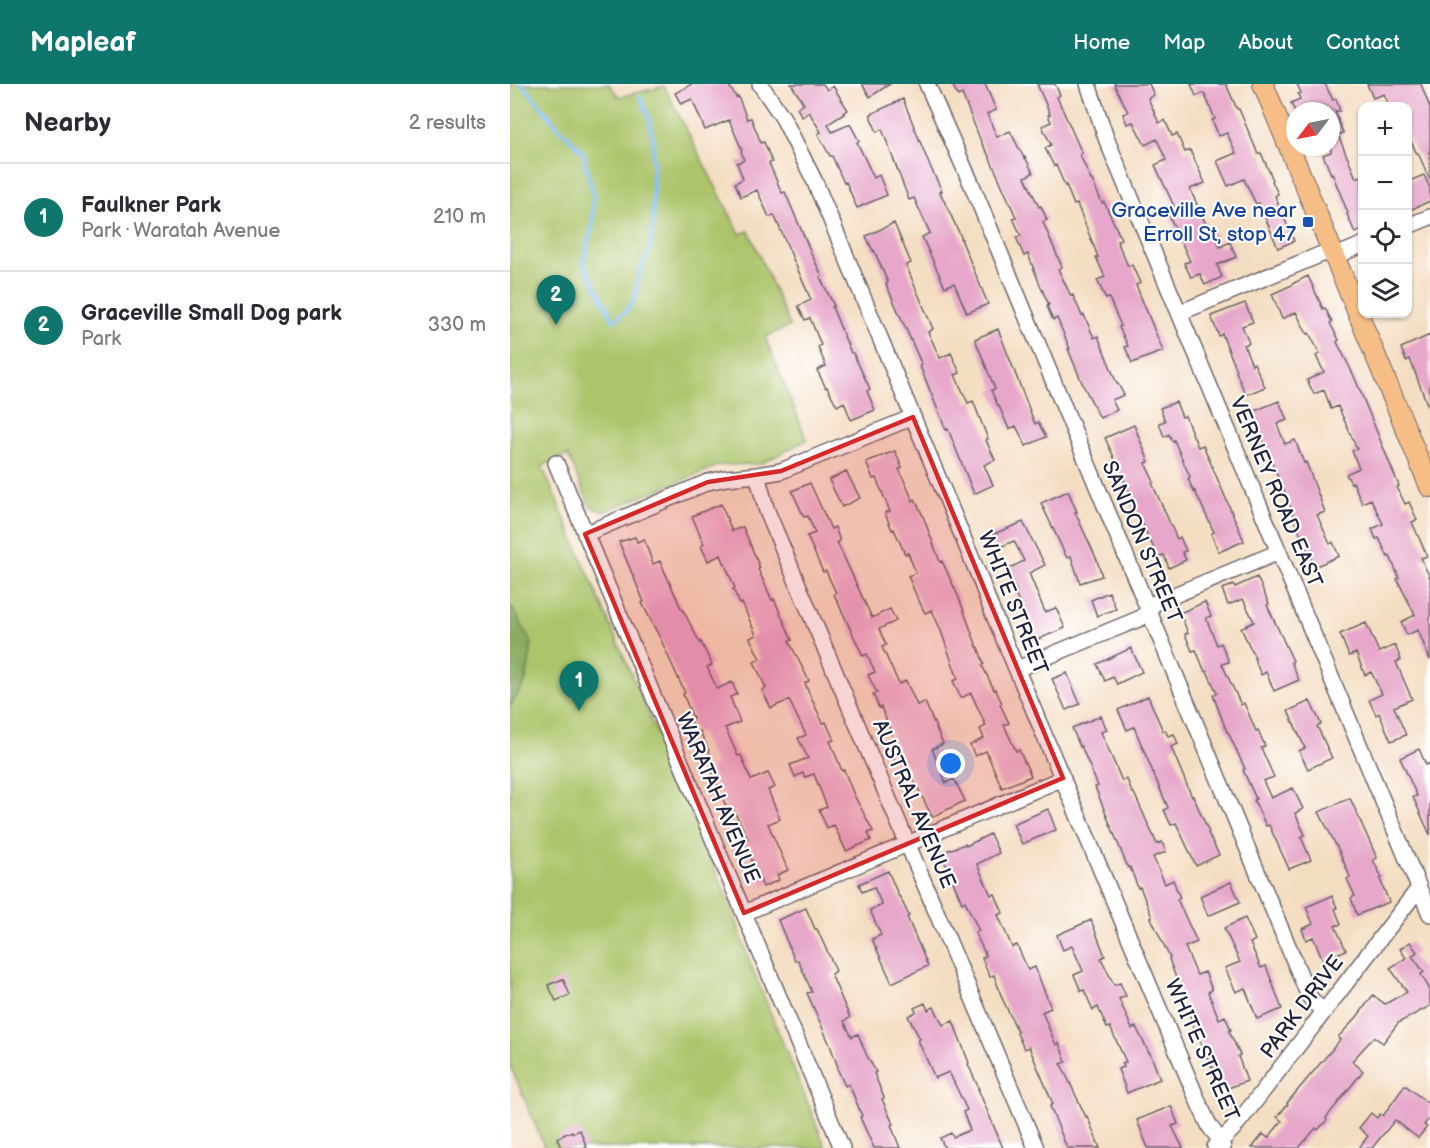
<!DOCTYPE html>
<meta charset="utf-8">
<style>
body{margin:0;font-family:"Balsamiq Sans",sans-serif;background:#f7f7f7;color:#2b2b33}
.controls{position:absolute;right:18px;top:18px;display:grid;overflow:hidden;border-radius:12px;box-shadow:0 2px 4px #0004}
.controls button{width:54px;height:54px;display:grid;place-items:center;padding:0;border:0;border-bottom:2px solid #e1e1e2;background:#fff;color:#2b2b33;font:30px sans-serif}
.compass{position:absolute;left:776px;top:18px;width:54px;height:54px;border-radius:50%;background:#fff;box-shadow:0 2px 4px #0004;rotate:238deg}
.you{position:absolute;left:441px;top:680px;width:21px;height:21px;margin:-15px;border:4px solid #fff;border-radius:50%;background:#1a73e8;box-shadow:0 0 0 9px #1a73e833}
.badge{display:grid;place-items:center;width:39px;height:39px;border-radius:50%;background:#0f766e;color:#fff;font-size:20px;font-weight:700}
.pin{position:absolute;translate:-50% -50px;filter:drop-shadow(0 2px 3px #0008)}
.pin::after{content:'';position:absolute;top:32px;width:21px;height:18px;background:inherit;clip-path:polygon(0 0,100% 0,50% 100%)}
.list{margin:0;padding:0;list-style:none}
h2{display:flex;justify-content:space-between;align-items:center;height:78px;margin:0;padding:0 24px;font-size:26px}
h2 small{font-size:20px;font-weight:400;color:#7c7c81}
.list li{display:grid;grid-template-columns:39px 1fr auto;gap:18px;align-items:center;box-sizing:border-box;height:108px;padding:0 24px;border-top:2px solid #e1e1e2}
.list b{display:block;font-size:22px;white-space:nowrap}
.list p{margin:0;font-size:20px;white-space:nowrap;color:#7c7c81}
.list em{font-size:20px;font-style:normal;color:#7c7c81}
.icon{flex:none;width:33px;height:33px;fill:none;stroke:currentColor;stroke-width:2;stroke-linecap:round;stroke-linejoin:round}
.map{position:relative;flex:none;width:920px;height:1064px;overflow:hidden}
header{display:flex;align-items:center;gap:36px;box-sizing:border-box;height:84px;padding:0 30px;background:#0f766e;color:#fff}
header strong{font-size:28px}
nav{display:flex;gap:33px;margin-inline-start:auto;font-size:21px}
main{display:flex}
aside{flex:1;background:#fff}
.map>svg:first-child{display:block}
.green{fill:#acc56a;stroke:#677452;stroke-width:1.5}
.forest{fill:#89aa5e;stroke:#56664c;stroke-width:1.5}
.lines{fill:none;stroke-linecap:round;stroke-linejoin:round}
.stream{stroke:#7fbef3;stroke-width:4}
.building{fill:#e7a7cb}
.minor-casing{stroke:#6c646a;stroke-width:18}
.major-casing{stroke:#6c646a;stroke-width:22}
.minor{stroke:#fff;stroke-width:15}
.major{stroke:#f6be86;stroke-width:20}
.marked{fill:#d62828;fill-opacity:0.2;stroke:#d62828;stroke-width:4.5;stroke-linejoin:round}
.transit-dot{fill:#1a4fb4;stroke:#fff;stroke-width:2}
.labels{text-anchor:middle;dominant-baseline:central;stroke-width:4.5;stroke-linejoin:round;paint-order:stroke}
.transit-label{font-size:21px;fill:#164399;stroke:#fff;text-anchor:end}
.street-label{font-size:21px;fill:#22223b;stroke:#fff}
</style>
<header>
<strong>Mapleaf</strong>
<nav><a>Home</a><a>Map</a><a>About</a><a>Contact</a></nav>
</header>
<main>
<aside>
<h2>Nearby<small>2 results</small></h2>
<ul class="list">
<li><span class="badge">1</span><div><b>Faulkner Park</b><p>Park · Waratah Avenue</p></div><em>210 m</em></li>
<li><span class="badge">2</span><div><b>Graceville Small Dog park</b><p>Park</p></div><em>330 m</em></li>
</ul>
</aside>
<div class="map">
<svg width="920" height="1064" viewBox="0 0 920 1064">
<rect width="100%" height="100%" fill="#fff"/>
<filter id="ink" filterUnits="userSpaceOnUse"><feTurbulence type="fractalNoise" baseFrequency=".0167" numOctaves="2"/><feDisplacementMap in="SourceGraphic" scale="12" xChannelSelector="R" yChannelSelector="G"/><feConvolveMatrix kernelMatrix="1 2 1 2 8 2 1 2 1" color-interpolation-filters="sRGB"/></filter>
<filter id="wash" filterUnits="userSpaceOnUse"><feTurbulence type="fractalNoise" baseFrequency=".008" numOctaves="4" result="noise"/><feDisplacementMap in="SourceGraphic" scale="24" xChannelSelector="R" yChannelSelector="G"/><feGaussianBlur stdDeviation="1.35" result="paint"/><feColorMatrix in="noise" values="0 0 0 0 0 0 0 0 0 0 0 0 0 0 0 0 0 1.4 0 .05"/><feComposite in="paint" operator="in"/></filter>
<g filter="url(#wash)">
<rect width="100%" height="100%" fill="#f4dec2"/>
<path class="green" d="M0,0H99L109,13L154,2L230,150L239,147L280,242L255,253L297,356L250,380L210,381L93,428L80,422L58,371L32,382L223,827L240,879L316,1064H35L0,981Z"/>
<path class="forest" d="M0,522L2,523L22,560L16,597L0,622Z"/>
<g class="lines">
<path class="stream" d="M11,0L18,7L49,44L73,68L83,111V138L73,178L104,237L115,228L125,216L127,199L131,184L140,165L143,141V56L138,30L130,13"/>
</g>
<g id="blocks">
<path class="building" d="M182,0H218L226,13L228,12L237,35L241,34L251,59L254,58L262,78L259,79L272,109L275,108L302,171L312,192L310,193L324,222L322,223L341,269H343L360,305L357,307L365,326L341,336L334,318L327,322L317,303L316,304L307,286L316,282L308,263L311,261L300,234L295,236L288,222L301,216L264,131L259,133L247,106L231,113L225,99L233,95L227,79L234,76L231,67L232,66L219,36L195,46L182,15L171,20L165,9Z
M281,0H313L317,6L323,2L338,26L333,29L334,30L318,40L322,48L340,40L349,57L347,58L364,94L369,91L377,111L347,124L336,98L334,99L322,72H320L308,50L311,48L299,28L292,33L287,24L294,20Z
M352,0H380L360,13Z
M442,0H475L486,26L477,30L487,53L500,47L514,74L515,73L523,89L515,93L529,123L531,122L537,136L533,138L552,183L548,185L561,212L563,211L572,232L574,231L584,254L588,252L607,300H608L614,311L602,316L607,326L590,334L573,301L558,265H560L547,234L543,236L537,222L539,221L530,201L518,170L514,172L506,153L511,152L503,134L506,133L479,72L472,60L452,10L448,12Z
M527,0H545L550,11L547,13L572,69L570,71L581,96H582L592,119L594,118L604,139L611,155L607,157L618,182L622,181L630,199L626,201L653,267L622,279L615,263L618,262L609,243L611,242L599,214L596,215L587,196L595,193L586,173H588L579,150L567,120L564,121L556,101L555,102L546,81L544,82L535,64L541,61L532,42L541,38L538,31L540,30Z
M604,0H639L644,11L638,14L649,39L655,36L662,52L667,50L675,68L680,66L695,99L680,105L698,145L702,144L710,163L720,158L726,173L707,181L712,193L695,201L690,190L681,193L674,179L680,177L656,125L664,122L645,81L656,76L647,55L635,61L623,38L617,40L613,30L618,28Z
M681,0H716L727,25H729L748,70L751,69L763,96L762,97L768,110L765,112L784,157L768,164L749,119L746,120L734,95L718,102L707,77L726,69L717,49L709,52L702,36L705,35L694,9L686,12Z
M787,0H815L823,16L826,15L830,27H825L833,49L828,51L846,94L852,92V146L845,149L837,130L838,129L822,89L821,90L813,71L821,68V27H796L795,24L785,28L781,19L790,15L788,10L791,9Z
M857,0H911L920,24V96L908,69L907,70L897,49V22H879L874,10L863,14Z
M393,15L419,80L432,107L430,108L452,155H451L478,220L457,229L444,199L435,203L412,153L420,149L404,114L399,116L372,45L367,48L361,34V30Z
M914,91L920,104V117L900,126L897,121V98Z
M384,139L401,179L396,181L423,245L418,248L430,274L441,269L450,289L445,291L458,319L463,317L478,355L476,356L485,376L474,381L483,401L464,410L438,345L436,346L410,282L412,281L376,200L378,199L364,166L363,167L356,152Z
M798,192L813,225L815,224L822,238L820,239L829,256L827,258L844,292L889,402L887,403L895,420L899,418L907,436L902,438L917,472L911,474L920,494V576L908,546L897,551L891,538L905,531L887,495L889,494L880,472L878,473L869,454L866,455L862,445L873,440L861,415L852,419L843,398L841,399L836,390L849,384L842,367L847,365L828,322L821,325L814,306L804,310L797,296L814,288L806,272L810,270L799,249L797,250L786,228L772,235L762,210L782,201V200Z
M735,219L743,238L732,242L739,259L734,261L742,281L744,279L755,303L736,311L726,288L727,287L712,250L709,252L701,232Z
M488,245L525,340L528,338L536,353L516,362L506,342L499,345L489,322H488L481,306L485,305L465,255Z
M920,251V328L900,275L896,277L891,264Z
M769,317L777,336L767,340L775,360L785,356L794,379L796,378L815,428L807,431L820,460L823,458L829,472L804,483L797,465L795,466L789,453L791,452L774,405L773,406L742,328Z
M666,318L672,333L675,332L688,363L693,361L734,457L709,468L701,450L704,448L685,407L684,408L678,395L680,393L664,356L662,357L659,350L654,353L649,339L655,337L650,324Z
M624,341L639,378L635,379L644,398L642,399L667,455L670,453L676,467L672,468L676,476L659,484L654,471L648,473L629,433H627L620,417L623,416L611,390H609L604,379L606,378L595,354Z
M385,367L392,384L389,385L403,417L405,415L413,432L430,478L432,477L449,514L467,563H468L474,580L472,581L484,606L485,605L492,619L490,620L499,639L494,641L506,667L509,666L521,692L492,704L476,667L465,672L460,661L474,654L470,645L476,642L461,609L451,614L443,597L448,595L431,547L422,526L415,529L406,511L398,492L406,489L398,469L395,470L384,445L382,446L375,429L380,427L366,394L363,395L356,378Z
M336,387L350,414L332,423L319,396Z
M300,399L321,445L325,443L330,457L327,458L362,534L380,525L386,537L369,545L376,561L372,563L389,600L396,597L407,621L415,618L433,660L422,665L436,699L444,695L455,717L422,733L406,700L405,701L395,677L386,680L382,671L389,668L371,623L369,624L363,610L367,609L358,591L365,588L357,570L353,572L324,510L326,509L316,487L313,488L297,452L305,449L298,432L294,433L282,407Z
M558,407L567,428H565L587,476L592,492L570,499L561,472L557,474L531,419Z
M211,420L222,447L233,443L250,484L248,485L262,516L264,515L282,556L279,557L299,597L295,599L298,607L313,639L316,638L324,656L320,657L332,687L334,686L344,711L363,747L358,749L361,756L336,767L324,741L317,744L309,726L317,723L304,690L295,693L293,689L285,693L280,681L298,674L288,654L296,651L279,616L261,624L252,606L256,604L244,578L250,575L240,554L246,551L232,519L230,520L223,505L225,504L211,471L198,477L191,462L194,460L182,432Z
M513,438L535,481L519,489L535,528L546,524L555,544L524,557L504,507H506L496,486L514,477L504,457L485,465L479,452Z
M125,453L127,458L134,455L143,480L150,477L171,524H172L190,559L191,558L202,581L197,583L207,605L222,598L227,610L220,613L230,638L215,644L228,672L231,671L241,696L258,689L265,703L258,706L270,735L258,740L278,786L267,791L269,796L253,803L234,757L238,755L224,727L219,730L211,710L200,683L205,681L190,647L186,649L180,635L183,634L173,610L175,609L150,554L132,519L134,518L109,458Z
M747,493L759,520L757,521L783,577L781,578L789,596L764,607L756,588L751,591L744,574H745L731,544L744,538L733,515L718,521L712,505L724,501L725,503Z
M599,508L606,525L587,532L581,516Z
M695,518L701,532L696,534L707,561L711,559L719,578L712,580L731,621L734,619L746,647L748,646L755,662L751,664L764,693L753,697L761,714L783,704L793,725L785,729L795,751L791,753L801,776L779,785L759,741L756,742L744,716L746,715L733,686L735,685L718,648H717L703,611L707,609L697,587L695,588L686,566L682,567L675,550L678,549L670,529Z
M856,539L869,568L885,561L891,576L886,578L902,615L884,623L896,651L881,657L869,629L866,631L859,616L872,610L861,588L855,591L846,569L839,572L830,550Z
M621,564L632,588L607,600L603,593L595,597L587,580Z
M557,589L570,620L556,626L542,595Z
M638,612L653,647L655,646L658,652L664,650L668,660L661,663L682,713L683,712L699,748L698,749L709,771L686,782L666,739L661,741L654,726L658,724L624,643L617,646L608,626Z
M800,617L811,640L807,642L822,674L798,685L789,667L795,664L778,627Z
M591,632L597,646L591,648L612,697L617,695L622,709H624L647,760L652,758L656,768L643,773L655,800L663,796L670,814L667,815L687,858L675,863L687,891L695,888L702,906L698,908L709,935L715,932L721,946L719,947L730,971L728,972L737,997L713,1006L704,983L702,984L684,943L659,875L660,874L641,834L642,833L630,803L628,804L620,783L618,784L585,703L588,702L571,662L570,663L562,644Z
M909,665L916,681L920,679V751L903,713L907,712L890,674Z
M840,714L867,774L863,776L872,794L870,795L879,818L847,831L841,814L845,812L837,795L840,793L830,769L809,728Z
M538,725L546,746L512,760L503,740Z
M480,750L489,769L467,780L481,811L485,810L493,829L488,831L502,863L507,861L518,886L525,883L541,924L532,928L546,961L549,959L556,978L551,980L576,1033L577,1032L590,1064H557L540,1022L543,1020L519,963L514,965L507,949L508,948L492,914L484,891L480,893L476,884L472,874L476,872L465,848L469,847L455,817L452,819L431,769L455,760L456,762Z
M378,787L389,813H390L399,832L397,833L418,882L382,899L362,855L371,851L360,826L372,821L364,803L352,808L349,800Z
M721,798L730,818L698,832L690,812Z
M822,812L827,824L825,825L831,840L825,842L836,866L813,876L803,853L796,856L792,845L803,840L796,823Z
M296,824L305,845H307L326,887L321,890L340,934L334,937L342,953L348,950L356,970L366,988L364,989L374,1014L372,1015L383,1040L381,1041L390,1064H364L350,1033L352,1032L339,1000L335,1002L327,984L328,983L320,961L297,909L302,908L288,876L285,877L268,836Z
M735,834L745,856L740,859L751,884L756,882L772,925L747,935L735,904L726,908L715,884L730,878L714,844Z
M581,836L595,872L591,874L604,901L610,899L616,912L609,915L622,945L626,943L639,969H640L650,995L617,1009L608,985L614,983L612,979L616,978L600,943L597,944L588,923L583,926L574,906L571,907L564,891L573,887L562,862L553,866L547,851Z
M900,858L907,868L902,872L914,888L911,890L920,906V922L888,939L873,959L864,953L842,977L853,987L816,1034L817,1036L808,1046L806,1044L789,1064H742L753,1050L758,1054L772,1037L767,1033L778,1020L777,1019L830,956L828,953L847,933L863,911L875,920L897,908L880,884L896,874L890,865Z
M53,895L60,911L46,917L38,901Z
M415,919L418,926L424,923L433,941L443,937L459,979L458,980L469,1005H468L493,1064H435L430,1054L441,1049L443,1053L460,1046L453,1028L457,1026L439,988L425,994L408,956L410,955L398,932L406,928L404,924Z
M895,1001L920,1021V1033L914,1041L917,1043L908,1054L885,1036L862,1064H849L858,1052L849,1044L861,1029L867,1034L870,1030L873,1032Z
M661,1022L668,1040L662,1042L673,1064H638L627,1036Z
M70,1046L77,1064H51L47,1054L62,1047L63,1049Z"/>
</g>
</g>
<g filter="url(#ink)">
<use href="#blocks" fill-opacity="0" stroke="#6c646a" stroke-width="1.5"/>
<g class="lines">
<defs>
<path id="minor" d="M250,0L273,34L304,96L321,136L469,492L480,522L690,1022L700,1043L711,1057L713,1064
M417,0L461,99L798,910L804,919L815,927
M578,0L596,54L920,830
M898,142L920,133
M669,229L812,170L833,169L852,161
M46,379L332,1064
M247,391L257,427L526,1064
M75,450L198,398L216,394L247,391L271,387L403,333
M507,585L631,534L645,519L769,468
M234,829L553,694
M705,1063L723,1045L746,1016L909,804"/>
<path id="major" d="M753,0L920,403"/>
</defs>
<use href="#minor" class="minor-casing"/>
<use href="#major" class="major-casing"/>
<use href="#minor" class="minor"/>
<use href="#major" class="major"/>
</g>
</g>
<path class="marked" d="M403,333L553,694L234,829L75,450L198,398L271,387Z"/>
<rect class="transit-dot" x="792" y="132" width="12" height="12" rx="3"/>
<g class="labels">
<g class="transit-label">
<text x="786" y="126">Graceville Ave near<tspan x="786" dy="24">Erroll St, stop 47</tspan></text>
</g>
<g class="street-label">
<text transform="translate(766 408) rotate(67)">VERNEY ROAD EAST</text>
<text transform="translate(632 458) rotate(67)">SANDON STREET</text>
<text transform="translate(503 519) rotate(68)">WHITE STREET</text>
<text transform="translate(208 714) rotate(67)">WARATAH AVENUE</text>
<text transform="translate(404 720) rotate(67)">AUSTRAL AVENUE</text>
<text transform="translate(792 923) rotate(-53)">PARK DRIVE</text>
<text transform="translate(692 966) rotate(66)">WHITE STREET</text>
</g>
</g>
</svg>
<div class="controls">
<button>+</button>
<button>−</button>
<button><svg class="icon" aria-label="locate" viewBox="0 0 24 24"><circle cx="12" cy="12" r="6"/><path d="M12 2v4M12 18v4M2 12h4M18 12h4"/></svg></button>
<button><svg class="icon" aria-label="layers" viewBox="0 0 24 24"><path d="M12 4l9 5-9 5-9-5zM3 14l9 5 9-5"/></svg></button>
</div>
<svg class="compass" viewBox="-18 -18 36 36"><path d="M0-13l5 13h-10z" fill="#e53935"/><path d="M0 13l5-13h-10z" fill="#7c7c81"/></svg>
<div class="you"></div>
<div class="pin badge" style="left:69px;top:627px">1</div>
<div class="pin badge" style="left:46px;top:241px">2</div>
</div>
</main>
